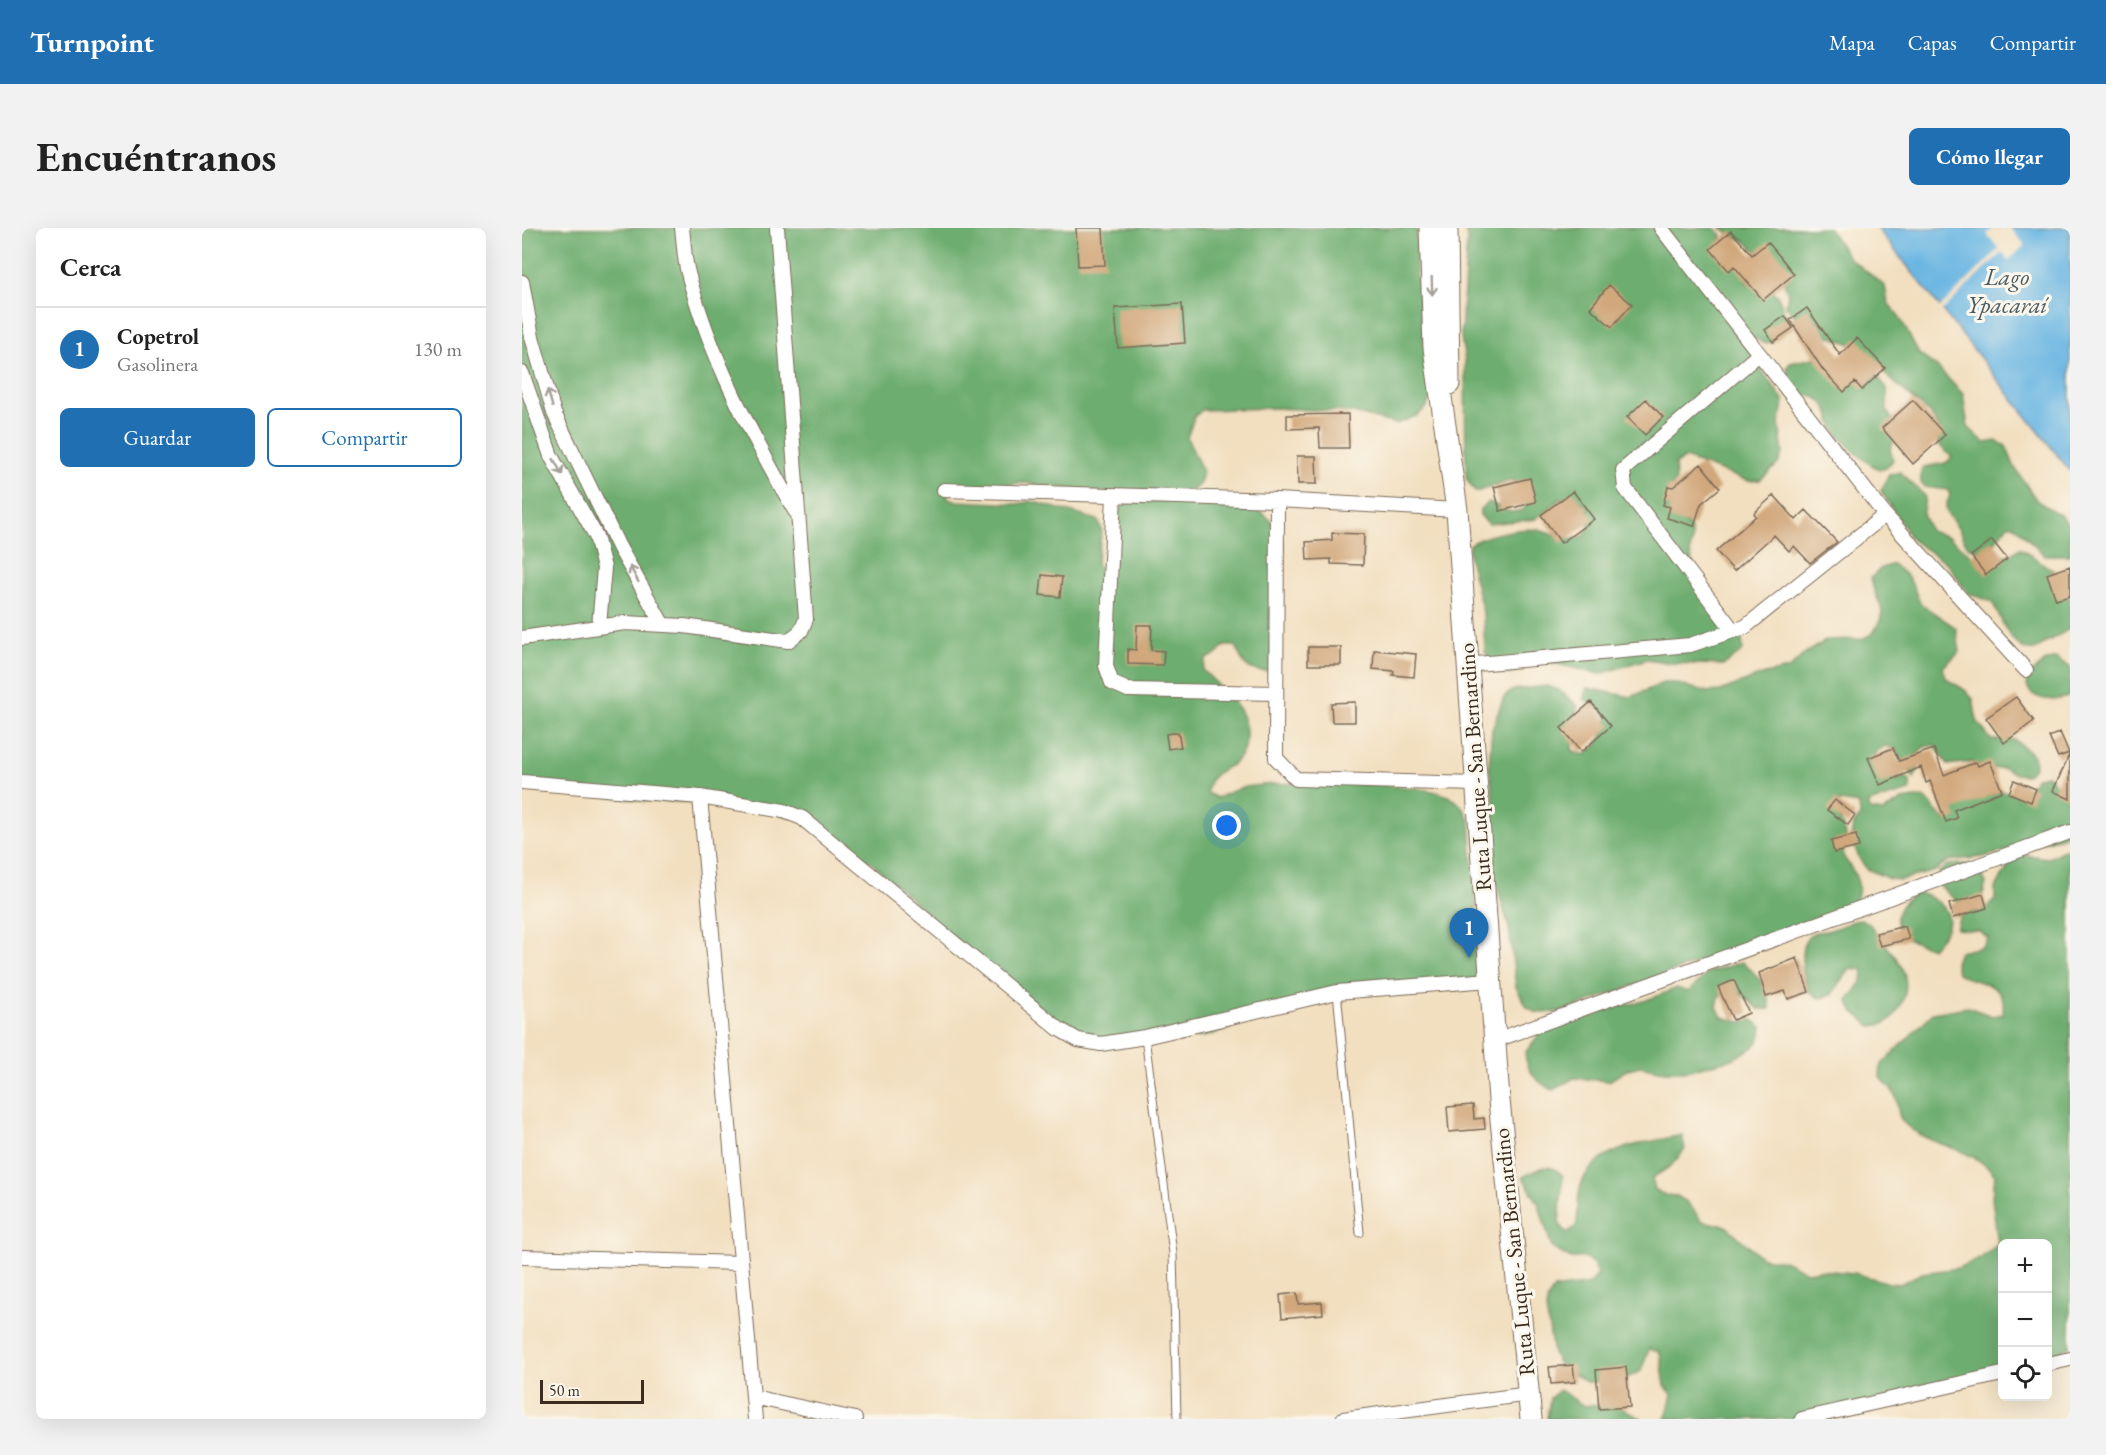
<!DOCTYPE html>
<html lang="es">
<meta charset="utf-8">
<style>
body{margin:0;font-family:"EB Garamond",serif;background:#f2f2f2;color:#222}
.controls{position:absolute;right:18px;bottom:18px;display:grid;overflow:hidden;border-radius:9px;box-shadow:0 6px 24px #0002}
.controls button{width:54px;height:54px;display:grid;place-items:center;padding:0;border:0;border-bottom:2px solid #e0e0e0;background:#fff;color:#222;font:30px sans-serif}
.scale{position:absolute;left:18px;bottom:15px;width:104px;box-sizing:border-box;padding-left:6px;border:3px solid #3b2a1e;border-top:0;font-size:16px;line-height:21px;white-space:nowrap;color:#3b2a1e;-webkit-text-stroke:4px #fbf7ec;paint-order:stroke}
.you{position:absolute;left:705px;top:598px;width:21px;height:21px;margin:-15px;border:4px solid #fff;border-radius:50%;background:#1a73e8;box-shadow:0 0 0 9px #1a73e833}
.badge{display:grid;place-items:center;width:39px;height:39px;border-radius:50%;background:#1f6fb2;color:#fff;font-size:20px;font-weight:700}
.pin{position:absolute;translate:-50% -50px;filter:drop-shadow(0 2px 3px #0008)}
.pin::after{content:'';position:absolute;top:32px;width:21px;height:18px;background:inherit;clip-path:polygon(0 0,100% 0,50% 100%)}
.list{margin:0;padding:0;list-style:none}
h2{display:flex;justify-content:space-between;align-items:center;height:78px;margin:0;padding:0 24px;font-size:26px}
h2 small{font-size:20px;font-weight:400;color:#767676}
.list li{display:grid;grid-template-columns:39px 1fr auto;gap:18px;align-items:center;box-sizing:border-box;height:84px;padding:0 24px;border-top:2px solid #e0e0e0}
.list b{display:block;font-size:22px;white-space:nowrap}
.list p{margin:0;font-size:20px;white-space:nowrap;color:#767676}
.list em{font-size:20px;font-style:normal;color:#767676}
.actions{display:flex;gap:12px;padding:18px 24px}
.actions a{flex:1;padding:14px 0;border:2px solid #1f6fb2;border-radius:9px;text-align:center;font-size:21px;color:#1f6fb2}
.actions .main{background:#1f6fb2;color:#fff}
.icon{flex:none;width:33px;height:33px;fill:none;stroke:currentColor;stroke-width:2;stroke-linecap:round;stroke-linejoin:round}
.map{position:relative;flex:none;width:1548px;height:1191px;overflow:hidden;border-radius:9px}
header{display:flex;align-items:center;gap:36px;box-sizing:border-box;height:84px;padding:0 30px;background:#1f6fb2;color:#fff}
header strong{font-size:28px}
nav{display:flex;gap:33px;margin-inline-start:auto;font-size:21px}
.intro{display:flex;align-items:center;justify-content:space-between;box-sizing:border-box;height:144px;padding:0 36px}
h1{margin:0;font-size:42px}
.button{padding:15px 27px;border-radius:9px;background:#1f6fb2;color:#fff;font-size:21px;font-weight:700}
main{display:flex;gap:36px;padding:0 36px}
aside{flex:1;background:#fff;border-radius:9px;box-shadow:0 6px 24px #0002}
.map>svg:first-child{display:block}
.forest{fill:#6ead6f;stroke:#546c46;stroke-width:1.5}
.water{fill:#69b5e2;stroke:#527080;stroke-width:1.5}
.pier{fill:#f2dfc0}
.building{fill:#d1a77b}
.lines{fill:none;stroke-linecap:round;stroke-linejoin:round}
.service-casing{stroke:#7b6957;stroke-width:9}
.minor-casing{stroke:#7b6957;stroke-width:16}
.primary-casing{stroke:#7b6957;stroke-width:23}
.service{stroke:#fff;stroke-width:7}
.minor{stroke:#fff;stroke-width:14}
.primary{stroke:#fff;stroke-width:21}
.oneway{stroke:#a79f9a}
.labels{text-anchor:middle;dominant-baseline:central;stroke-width:6;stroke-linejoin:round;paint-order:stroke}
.street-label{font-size:22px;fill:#3b2a1e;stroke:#fbf7ec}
.water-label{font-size:24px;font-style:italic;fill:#4b5b63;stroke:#fbf7ec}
</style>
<header>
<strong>Turnpoint</strong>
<nav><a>Mapa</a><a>Capas</a><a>Compartir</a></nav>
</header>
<div class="intro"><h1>Encuéntranos</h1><a class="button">Cómo llegar</a></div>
<main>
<aside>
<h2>Cerca<small></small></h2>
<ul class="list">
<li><span class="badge">1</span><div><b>Copetrol</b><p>Gasolinera</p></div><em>130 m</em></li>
</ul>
<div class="actions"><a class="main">Guardar</a><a>Compartir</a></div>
</aside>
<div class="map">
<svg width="1548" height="1191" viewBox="0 0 1548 1191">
<rect width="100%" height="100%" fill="#fbf7ec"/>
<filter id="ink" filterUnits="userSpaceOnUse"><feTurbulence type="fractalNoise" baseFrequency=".0167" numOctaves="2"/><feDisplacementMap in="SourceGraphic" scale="12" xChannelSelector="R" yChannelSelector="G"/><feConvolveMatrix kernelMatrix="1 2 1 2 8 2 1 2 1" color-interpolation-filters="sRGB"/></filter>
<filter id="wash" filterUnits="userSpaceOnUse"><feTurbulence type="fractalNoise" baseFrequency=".008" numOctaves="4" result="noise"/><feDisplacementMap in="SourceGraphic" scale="24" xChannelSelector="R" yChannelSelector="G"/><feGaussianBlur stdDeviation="1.35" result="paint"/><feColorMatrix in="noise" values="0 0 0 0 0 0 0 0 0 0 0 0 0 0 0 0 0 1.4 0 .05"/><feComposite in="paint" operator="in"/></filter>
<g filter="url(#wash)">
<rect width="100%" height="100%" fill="#f2dfc0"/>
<path class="forest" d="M0,0H895L894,41L908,168L905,179L896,187L874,196L828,184L753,180L680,182L672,189L665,210L681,244L678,255L670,263L575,264L502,255L428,259L425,269L435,273L496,276L509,273L576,292L580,303L574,336L581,345C584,338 588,329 590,322C595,298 585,285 611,272C642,274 710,271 736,283C750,289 759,305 762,319L748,442C728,446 720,437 714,418H702L695,426L684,431L681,442C701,464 730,482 723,516C721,524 717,531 711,536C696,545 687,546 685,565L695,570C706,565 717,559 730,558C767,554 898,552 928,569C938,574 944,583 948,593L959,749L954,760L931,762L876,755L734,781L706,801L682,809L580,811L544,802L438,715L349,634L297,605L278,590L196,574L123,573L0,556Z
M943,0H1192L1200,7L1196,24C1208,28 1222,42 1225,55C1249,56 1258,64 1263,88L1251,114L1241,115L1231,109L1232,132L1262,173L1257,195L1261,225L1256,236L1238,252L1226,253L1163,230L1153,236L1154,252L1147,263L1152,284L1169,301L1170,312L1168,324L1173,346L1220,411L1221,423L1202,437L1149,435L1125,431L1078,446L1022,433L1009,434L989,446L982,445L967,434L963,422L961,384L947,330V317C959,307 1001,299 1016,302C1034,306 1042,315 1062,308L1068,297L1065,278L1049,268L1038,271L1014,291L966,296L958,287V281L967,274L988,284L1001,282L1007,273L1002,256L990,252L953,264L944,250L943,133L939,108L945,11Z
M1198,0H1307L1326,29L1363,58L1366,75L1377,88L1397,126L1416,140L1441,166L1446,199L1463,215L1474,213L1484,218L1493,240L1515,273L1540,288L1548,299V327H1522L1492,297H1486C1474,309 1471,330 1447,319C1440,312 1439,304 1434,297C1425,285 1420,283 1428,268L1426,262L1403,259L1399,255V244L1402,239L1424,235L1430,229L1417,217V199L1408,186L1363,146V140L1329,116L1307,108L1296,93L1272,87L1264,78L1266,66L1259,45L1223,13Z
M1292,130L1339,151L1354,147L1365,160V183L1371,193L1373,210L1368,221L1371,232L1364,240L1358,242C1345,235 1320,215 1313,202C1308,194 1308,183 1302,176C1290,160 1272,178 1265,140L1268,135Z
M1378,244L1403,268L1401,286L1408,303L1426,309L1453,330L1488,327L1498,320L1548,354V399C1542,406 1536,407 1528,412C1522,414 1518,420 1512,422C1490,425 1478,387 1470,374L1446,365L1425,335L1390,312L1359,263L1367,247Z
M1371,336L1387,350L1399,376L1434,400L1438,424L1421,439L1424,450L1443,462L1451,471L1455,493L1469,512H1493L1512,528L1513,539L1504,547L1493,546L1483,540L1460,541L1450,534L1426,537L1413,517L1402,519L1394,527L1397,540L1392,550L1373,520L1363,518L1354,524L1349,534C1360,548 1366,556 1384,549L1388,552V563L1349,574L1346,577L1349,582L1361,584L1380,572L1402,569L1424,594L1427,580L1480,563L1506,570L1508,559L1515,549L1526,547L1540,565L1548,567V607L1460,629L1426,633L1413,643L1378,652L1367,651L1345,641L1338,632L1329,610L1331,598L1338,588L1337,576L1318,573L1315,584L1324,606L1321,628C1334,646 1342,657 1332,678L1039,784L1015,785L1005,779L994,759L987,700L970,641L972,574L967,538L970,501L982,469L991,462L1025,458L1037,462L1055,477L1050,522L1062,527C1076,518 1084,507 1086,490L1078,480L1062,471L1065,460L1109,469L1141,455H1152L1186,464L1198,463L1243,446L1267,441L1283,425L1305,412L1340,411L1350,406C1371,378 1352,376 1349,350L1358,341Z
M1533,430L1548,439V468C1533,475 1502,473 1505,450L1522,434Z
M1544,621L1548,622V1119L1526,1129V1016H1480V1144L1274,1191H1144L1150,1166L1143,1158L1138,1124L1127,1121L1119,1143L1099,1153L1064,1154L1036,1135L1031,1125L1024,1081L1026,1070L1032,1061L1068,1056L1075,1047L1071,1035L1061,1029L1049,1031L1030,1020L1017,977L1001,949C1017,940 1027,933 1041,948L1037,995L1045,1005L1054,998C1057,987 1055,976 1057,965C1065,919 1125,915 1160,907L1163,921L1149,938L1130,950L1133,962L1143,967L1155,968L1165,974L1180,993L1204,998L1240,1030L1264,1033L1285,1044L1297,1042L1332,1045L1367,1055L1378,1056L1400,1045L1436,1040L1458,1031L1476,1016L1470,970L1473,947C1450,918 1410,920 1384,897C1373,888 1378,878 1373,867C1370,861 1363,854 1358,849L1359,837L1411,785L1446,779L1470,788L1481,786C1486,750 1456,759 1435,745L1433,734L1437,724L1460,719L1466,710L1457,703L1434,701L1437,690L1446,684H1459L1473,672V661L1491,630L1502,627L1526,630Z
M1439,636C1453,637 1458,642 1464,655L1461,666L1453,673L1435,674L1417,657V644L1426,637Z
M1394,665C1410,667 1433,681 1425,700C1422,707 1415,714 1410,720C1403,717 1394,715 1387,711C1365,697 1376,675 1394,665Z
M1339,691C1349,695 1349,699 1355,706C1374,730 1395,748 1377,780C1370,793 1364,797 1349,798L1331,783L1326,773L1340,754L1341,742L1329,740L1309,767L1297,770L1287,764C1281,746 1272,714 1294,704C1299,703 1304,704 1308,702C1319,699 1328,693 1339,691Z
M1220,734C1234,744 1248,763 1248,781H1237L1219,766L1208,761L1197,768L1195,779L1200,789L1219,794L1230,792L1240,799L1238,811L1231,820L1210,831L1164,843H1142L1118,838L1106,841L1087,853L1052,850L1031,862C1014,854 1005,844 1003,825L1018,805L1050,790L1122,773L1155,760L1166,764L1187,744Z
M1038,1162L1062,1178L1079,1176L1096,1178L1120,1191H1025L1028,1170Z"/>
<path class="water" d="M1355,0H1548V243Z"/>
<path class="pier" d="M1471,0H1488L1503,17L1487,32L1480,24L1419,84L1417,81L1477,21L1465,6Z"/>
<g id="blocks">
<path class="building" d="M554,0H581L583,37L556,38Z
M1209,3L1230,27L1246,14L1272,46L1241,72L1212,38L1207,43L1188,21Z
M1087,57L1110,76L1090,99L1068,80Z
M660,76L663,115L596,120L593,80Z
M1285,80L1318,127L1335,110L1363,140L1340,162L1333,154L1322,164L1301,142L1268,92Z
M1263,88L1271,100L1251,114L1243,102Z
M1124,171L1141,189L1123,207L1105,189Z
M1391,172L1423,207L1391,236L1360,200Z
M826,186L827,220H798L797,200L765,201V187Z
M775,228H794L795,256H776Z
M1179,236L1198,260L1179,276L1172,298L1145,290L1148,279L1141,277L1146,258L1151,259Z
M1008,250L1014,274L978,283L972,259Z
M1051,263L1072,291L1039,315L1019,287Z
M1252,267L1274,292L1284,282L1315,314L1288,335L1272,318L1267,323L1252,307L1212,343L1194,323L1234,288L1232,285Z
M810,305L842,306L841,337L809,336V331L785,332L784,314L810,312Z
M1470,312L1485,331L1464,347L1449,328Z
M1548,338V368L1534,372L1525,346Z
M520,347L540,349L538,369L518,367Z
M615,397H630L629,422L642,423L641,437L606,436V421L614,422Z
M786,419H819V437H786Z
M852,422L894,426L892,449L871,447L872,443L851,441Z
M1494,469L1512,493L1482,515L1464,490Z
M833,474V494H810L809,475Z
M1069,474L1089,498L1059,524L1039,500Z
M656,504L659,519L646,521L644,506Z
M1538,504L1547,525L1536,529L1527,509Z
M1371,520L1377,533L1412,521L1422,547L1454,534L1456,538L1468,533L1480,563L1432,582L1435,590L1424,594L1408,553L1404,555L1399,539L1358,557L1346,530Z
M1548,525V571L1531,563Z
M1492,552L1514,561L1509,574L1487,565Z
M1313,572L1333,587L1326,597L1305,582Z
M1334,607L1337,619L1312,625L1309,613Z
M1461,666L1465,680L1431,690L1427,676Z
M1383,698L1387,711L1358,718L1354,705Z
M1275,730L1287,764L1266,771L1263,763L1244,769L1237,745Z
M1212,752L1227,785L1211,792L1196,759Z
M951,877L952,891L962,890L963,901L927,904L925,879Z
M775,1065L776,1076L800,1074L801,1086L760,1090L758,1067Z
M1051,1137L1053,1154L1029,1156L1027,1139Z
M1104,1139L1108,1179L1077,1181L1074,1142Z"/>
</g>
</g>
<g filter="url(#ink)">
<use href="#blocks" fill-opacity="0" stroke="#7b6957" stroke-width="1.5"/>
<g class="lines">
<defs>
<path id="service" d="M815,764L838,1005
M623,809L651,1025L655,1191"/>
<path id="minor" d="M160,0C162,15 162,31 166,45C188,129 230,208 273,283
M1139,0L1363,287L1504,442
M0,54L10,109L32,185L97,319L141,397
M0,145L29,228L74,308L82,340L77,398
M422,262L755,272L935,282
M592,267L584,438L590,455L606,462L754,465
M755,272L754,530L774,551L954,556
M1211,402L1103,260L1101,242L1237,126
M0,410L103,395L162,398L266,413L279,403L284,391L255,0
M946,433L954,436L1168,417L1223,399L1363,287
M0,554L178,569L262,583L280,590L537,801L556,812L579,816L623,809L815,764L968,752
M178,569L233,1191
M973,796L980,810L1548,604
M0,1029L218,1035
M1526,1136L1548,1131
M231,1169L333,1191
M821,1191L1007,1166
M1280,1191L1480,1146"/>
<path id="primary" d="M908,0L912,120L935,282L977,872L1009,1191
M925,0L927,156"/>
</defs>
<use href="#service" class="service-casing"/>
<use href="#minor" class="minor-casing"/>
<use href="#primary" class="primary-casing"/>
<use href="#service" class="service"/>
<use href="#minor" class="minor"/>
<use href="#primary" class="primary"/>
</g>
<defs><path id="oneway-shaft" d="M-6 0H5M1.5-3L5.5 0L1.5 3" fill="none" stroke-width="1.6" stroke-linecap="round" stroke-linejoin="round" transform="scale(1.5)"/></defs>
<g class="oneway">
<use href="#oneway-shaft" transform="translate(910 58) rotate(88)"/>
<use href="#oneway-shaft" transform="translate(28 170) rotate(-106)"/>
<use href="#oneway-shaft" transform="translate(36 239) rotate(61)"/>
<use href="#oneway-shaft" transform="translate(112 346) rotate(-119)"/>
</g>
</g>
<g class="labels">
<g class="street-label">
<text transform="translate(953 539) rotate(-94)">Ruta Luque - San Bernardino</text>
<text transform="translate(992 1024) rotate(-96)">Ruta Luque - San Bernardino</text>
</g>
<g class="water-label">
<text x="1485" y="48">Lago<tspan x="1485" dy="28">Ypacaraí</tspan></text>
</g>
</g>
</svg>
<div class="controls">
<button>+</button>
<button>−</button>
<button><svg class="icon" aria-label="locate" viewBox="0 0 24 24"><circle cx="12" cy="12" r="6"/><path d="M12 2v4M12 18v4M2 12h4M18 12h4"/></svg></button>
</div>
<div class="scale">50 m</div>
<div class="you"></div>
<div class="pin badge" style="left:947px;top:730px">1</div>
</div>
</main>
